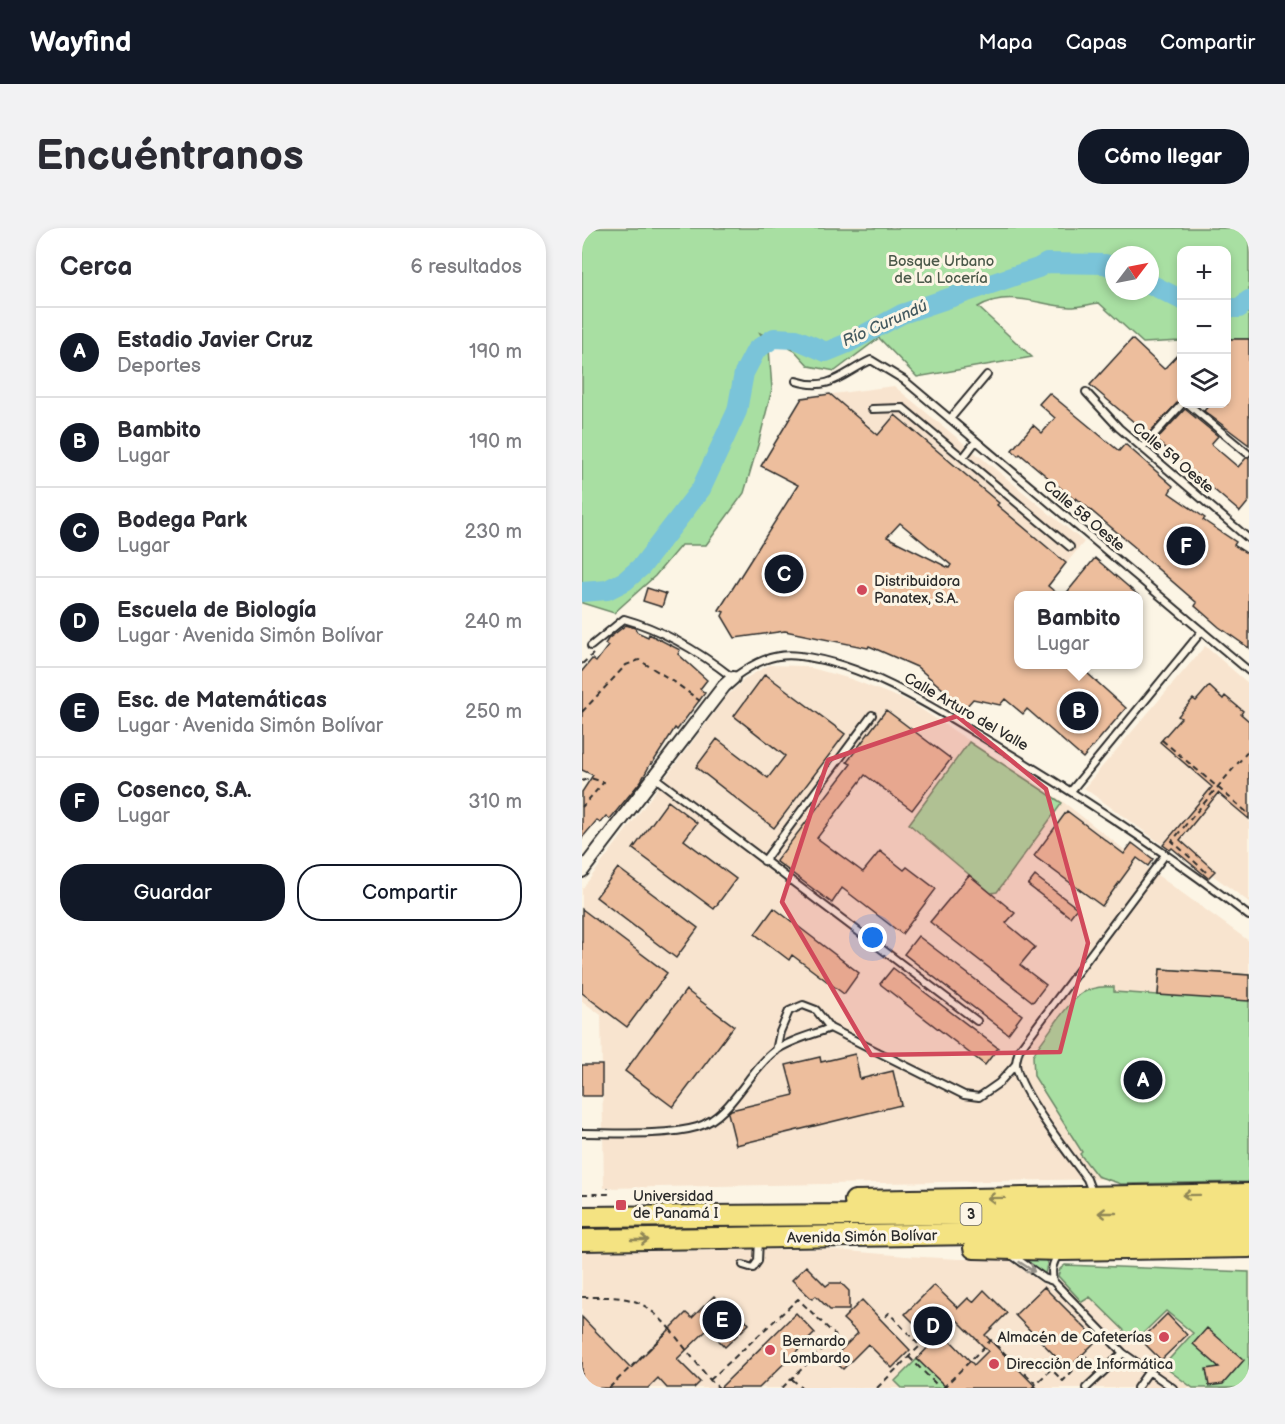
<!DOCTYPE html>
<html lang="es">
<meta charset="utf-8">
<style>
body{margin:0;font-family:"Balsamiq Sans",sans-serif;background:#f2f2f3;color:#2b2b33}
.controls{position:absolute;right:18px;top:18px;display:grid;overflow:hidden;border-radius:12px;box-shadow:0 3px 9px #0003}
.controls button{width:54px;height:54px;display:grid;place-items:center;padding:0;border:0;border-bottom:2px solid #e1e1e2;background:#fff;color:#2b2b33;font:30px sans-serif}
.compass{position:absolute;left:523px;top:18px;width:54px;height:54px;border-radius:50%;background:#fff;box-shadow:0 3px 9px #0003;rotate:58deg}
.you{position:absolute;left:291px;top:710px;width:21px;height:21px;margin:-15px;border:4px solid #fff;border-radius:50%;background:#1a73e8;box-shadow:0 0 0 9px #1a73e833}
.badge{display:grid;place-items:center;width:39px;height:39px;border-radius:50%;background:#111827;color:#fff;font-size:20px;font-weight:700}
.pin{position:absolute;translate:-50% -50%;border:3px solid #fff;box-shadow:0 2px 6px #0006}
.popup{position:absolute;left:432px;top:363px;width:129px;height:78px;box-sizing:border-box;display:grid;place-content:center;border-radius:12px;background:#fff;filter:drop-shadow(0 2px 4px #0005);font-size:20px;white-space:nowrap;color:#7c7c81}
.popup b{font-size:22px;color:#2b2b33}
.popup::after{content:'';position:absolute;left:50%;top:100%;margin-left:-12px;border:12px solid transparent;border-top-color:#fff}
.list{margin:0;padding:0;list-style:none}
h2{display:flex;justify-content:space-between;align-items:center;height:78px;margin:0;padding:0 24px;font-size:26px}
h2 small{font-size:20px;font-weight:400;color:#7c7c81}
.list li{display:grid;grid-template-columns:39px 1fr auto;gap:18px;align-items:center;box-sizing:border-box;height:90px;padding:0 24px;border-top:2px solid #e1e1e2}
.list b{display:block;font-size:22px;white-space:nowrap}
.list p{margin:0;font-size:20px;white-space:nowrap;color:#7c7c81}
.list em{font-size:20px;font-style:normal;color:#7c7c81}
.actions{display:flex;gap:12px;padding:18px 24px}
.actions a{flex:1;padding:14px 0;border:2px solid #111827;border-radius:24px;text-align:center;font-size:21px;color:#111827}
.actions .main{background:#111827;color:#fff}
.icon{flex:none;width:33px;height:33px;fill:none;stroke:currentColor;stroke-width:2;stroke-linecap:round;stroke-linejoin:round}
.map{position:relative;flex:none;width:667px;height:1160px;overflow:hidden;border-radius:24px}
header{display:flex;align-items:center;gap:36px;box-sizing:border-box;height:84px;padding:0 30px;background:#111827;color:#fff}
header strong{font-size:28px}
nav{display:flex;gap:33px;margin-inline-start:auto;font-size:21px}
.intro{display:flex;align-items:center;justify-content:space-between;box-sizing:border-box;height:144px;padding:0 36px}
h1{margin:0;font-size:42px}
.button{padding:15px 27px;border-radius:24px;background:#111827;color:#fff;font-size:21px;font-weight:700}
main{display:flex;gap:36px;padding:0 36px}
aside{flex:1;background:#fff;border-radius:24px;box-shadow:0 3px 9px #0003}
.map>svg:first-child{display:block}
.built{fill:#f8e4cf}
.green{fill:#a8dfa2;stroke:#6a8566;stroke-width:1.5;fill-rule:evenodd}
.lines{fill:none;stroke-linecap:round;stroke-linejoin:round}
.river{stroke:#7ac4d9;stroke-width:20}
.building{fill:#edbe9d;stroke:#2b2b2b;stroke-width:1.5;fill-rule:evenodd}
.service-casing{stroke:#2b2b2b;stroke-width:10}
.minor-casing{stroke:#2b2b2b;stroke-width:16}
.primary-casing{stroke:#2b2b2b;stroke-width:24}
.path{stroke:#2b2b2b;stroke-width:2;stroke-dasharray:6 4.5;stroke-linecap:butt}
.service{stroke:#fcf5e5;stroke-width:6}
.minor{stroke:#fcf5e5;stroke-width:12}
.primary{stroke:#f4e382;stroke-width:20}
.oneway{stroke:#908756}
.oneway2{stroke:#949088}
.marked{fill:#d1495b;fill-opacity:0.2;stroke:#d1495b;stroke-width:4.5;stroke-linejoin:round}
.poi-dot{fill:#d1495b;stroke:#fcf5e5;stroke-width:2}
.labels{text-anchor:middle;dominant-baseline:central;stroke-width:6;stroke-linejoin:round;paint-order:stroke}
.shield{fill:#fcf5e5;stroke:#6a6863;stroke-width:1.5}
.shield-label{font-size:14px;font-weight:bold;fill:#2b2b2b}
.park-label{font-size:15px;fill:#4a5849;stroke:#fcf5e5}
.street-label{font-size:15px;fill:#2b2b2b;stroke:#fcf5e5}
.poi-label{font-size:15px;fill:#2b2b2b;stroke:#fcf5e5;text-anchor:start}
.water-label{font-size:16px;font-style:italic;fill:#43595f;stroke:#fcf5e5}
</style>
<header>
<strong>Wayfind</strong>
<nav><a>Mapa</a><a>Capas</a><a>Compartir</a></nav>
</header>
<div class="intro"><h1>Encuéntranos</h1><a class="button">Cómo llegar</a></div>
<main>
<aside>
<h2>Cerca<small>6 resultados</small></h2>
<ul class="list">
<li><span class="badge">A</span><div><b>Estadio Javier Cruz</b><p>Deportes</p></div><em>190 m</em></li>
<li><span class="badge">B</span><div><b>Bambito</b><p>Lugar</p></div><em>190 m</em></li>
<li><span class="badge">C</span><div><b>Bodega Park</b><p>Lugar</p></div><em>230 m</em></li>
<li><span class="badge">D</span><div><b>Escuela de Biología</b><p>Lugar · Avenida Simón Bolívar</p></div><em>240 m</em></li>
<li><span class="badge">E</span><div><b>Esc. de Matemáticas</b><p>Lugar · Avenida Simón Bolívar</p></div><em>250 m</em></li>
<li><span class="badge">F</span><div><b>Cosenco, S.A.</b><p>Lugar</p></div><em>310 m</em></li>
</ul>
<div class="actions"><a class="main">Guardar</a><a>Compartir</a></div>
</aside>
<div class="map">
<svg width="667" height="1160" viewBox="0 0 667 1160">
<rect width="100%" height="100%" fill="#fcf5e5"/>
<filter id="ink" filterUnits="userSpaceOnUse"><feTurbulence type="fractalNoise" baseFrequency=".0167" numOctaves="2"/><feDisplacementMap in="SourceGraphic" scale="12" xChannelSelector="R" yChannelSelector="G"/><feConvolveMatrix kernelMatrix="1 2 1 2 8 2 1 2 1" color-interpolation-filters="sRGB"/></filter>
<g filter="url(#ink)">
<path class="built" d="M312,158L502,314L458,367L437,368V394L318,295L179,238L220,170Z
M623,418L667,456V674L629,646L633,642L591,606L581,617L502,560Z
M187,437L222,438L269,451L328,474L480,573L571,644L667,713V954L539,956L522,951L22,960L19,787L0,773V661L144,469L164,450Z
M243,1021L324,1028L376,1031H426L472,1063L480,1055L476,1048L478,1041L483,1037L667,1044V1160H0V1024Z"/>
<path class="green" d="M0,0H667V111H645L644,22H600L599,113L561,115L517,75C508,76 498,79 488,79C456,77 427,61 396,79L450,129L335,149L297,110L253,143L227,138L213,123L178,105L187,120L190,161L176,217L162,265L124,317H99L73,348L32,385L0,375ZM532,27H568V63H532Z
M387,514L480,575L415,664L409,665L327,596Z
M578,741L667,747V954L539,956L515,948L498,926L500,924L452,848L451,828L455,820C467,805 482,780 496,768C506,760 520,758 532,759V764L576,767Z
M432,1027L466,1030L463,1047Z
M483,1037L667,1044V1160H611L581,1138L611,1105L584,1083L553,1113L508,1069L500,1074L476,1048L478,1041Z
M335,1131L358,1153L368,1160H320L313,1153Z"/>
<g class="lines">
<path class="river" d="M568,56L600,72
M644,80H657L667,72
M0,364L25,362L43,353L60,338L119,261L155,183L162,145L174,122L192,110L214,111L244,124L266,115L320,86L456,40L465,35L523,36L532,40"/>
</g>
<path class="building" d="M550,111L582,141L600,122V170L566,206L508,157Z
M645,111H667V217L622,183L628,176H645Z
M467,165L537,223L543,216L591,258L587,265L623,290L621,292L654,314L652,317L667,327V420L637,399L613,378L615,375L554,322L555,321L494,270L493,272L438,226L436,228L430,222L451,197L460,205L473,190L457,176Z
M248,166L296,207L313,187L417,275L415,277L484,335L466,358L478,368H437V436H495L544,480L501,530L445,481L441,486L423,471L418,477L391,471L383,480L335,439L287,418L286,420L203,403L153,410L140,388L142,384L137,382L216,257L179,238L220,170ZM318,295L369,337L367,340L305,309Z
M603,181L636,208L629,216L656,239L664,230H667V273L658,284L574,212Z
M513,330L557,368H482Z
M65,360L84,366L80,379L61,373Z
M44,397L53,400L55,404L66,409L67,406L98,422L96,426L125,452L118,461L123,465L95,502L93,500L70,536L69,535L59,553L28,591L24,588L18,595L15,592L0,610V564L11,547L0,542V443L10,431L14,434L26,418L23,416L26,411Z
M183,446L263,506L192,600L114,539L135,511L186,550L203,528L152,488Z
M627,458L641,471L643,468L661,483L659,486L667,493V591L636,565L598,612L633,643L626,650L590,620L588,622L581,617L630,559L578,514L599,490L596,488L611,471L614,473Z
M304,482L369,531L330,582L283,547L235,610L281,644L298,623L322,642L325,639L354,661L320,706L260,660L250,675L194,633L269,536L265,534Z
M86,573L115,595L102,612L154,651L132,681L51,621Z
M485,583L542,626L550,615L571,631L566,638L555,630L520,678L452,628Z
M36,640L116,700L94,730L14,669Z
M387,647L433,685L424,695L453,719L438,737L464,757L451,774L348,694Z
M453,648L495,680L488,689L446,657Z
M192,680L277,745L262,766L210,727L207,732L173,706Z
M0,681L85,745L45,799L0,765Z
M336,708L440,787L426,806L322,726Z
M311,740L416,820L403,837L298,756Z
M578,741L667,747V773L576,767Z
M104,762L152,798L91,879L43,843Z
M273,826L278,851L311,843L319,877L154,917L146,885L149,882L212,867L204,837L238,829L239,834Z
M0,837H20V868H0Z
M224,1038L244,1058L248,1055H259L267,1063V1082H248L234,1068L230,1071L210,1052Z
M352,1057L376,1080L386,1070L391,1074L402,1062L425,1085L403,1107L455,1160H365L335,1131L351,1114L323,1086ZM375,1092L406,1123L392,1137L361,1105Z
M462,1059L515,1112L486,1141L433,1087Z
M132,1068L143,1079L147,1075L167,1096L143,1119L126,1101L95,1131L118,1154L112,1160H85L76,1150L66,1160H7L0,1152V1089L49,1140L104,1085L110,1090Z
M280,1072L328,1122L310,1140L286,1116L261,1141L250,1131L276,1105L261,1091Z
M214,1085L233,1105L177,1160H138Z
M585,1086L605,1107L579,1132L559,1112Z
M625,1100L662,1132L641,1156L627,1158L624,1141L637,1139L611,1116Z"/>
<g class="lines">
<defs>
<path id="service" d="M214,153C248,164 261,145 289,132L322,152L667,443
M504,164L537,200L667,311
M606,176L665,225
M290,181L321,180L488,319
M368,191L405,147
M560,220L600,176
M381,230L394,213
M9,418L42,391C82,402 119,425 151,450C172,435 191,424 218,428C286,436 357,483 415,518C501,570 587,625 667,688
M72,549L395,793
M489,563L620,403
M182,633L290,487
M194,823L198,804L207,783L221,777L234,782L248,800
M0,905C32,905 85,908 115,899C150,888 165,844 193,823C208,812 230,807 248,800L382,867L397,869L417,855L434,836
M510,964L505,951C488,927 436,863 434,836C434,832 436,826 437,822L583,627
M428,1026L462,1050L471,1053L541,1125L591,1160
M161,1037L171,1040L176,1033L177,1011
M471,1053C469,1042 470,1035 477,1026
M504,1160L541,1125
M555,1160L567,1143"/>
<path id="minor" d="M0,643L142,458L151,450"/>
<path id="primary" d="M273,973L667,966
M0,989L667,984
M0,1012L667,1002
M392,1020L480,1022L667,1019"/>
</defs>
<use href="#service" class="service-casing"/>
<use href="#minor" class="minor-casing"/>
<use href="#primary" class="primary-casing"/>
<path class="path" d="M0,436L11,426
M0,484L44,437L57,432L91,453L118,473
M580,512L667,586
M0,553L8,550L22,554L0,579
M624,644L590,613L667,522
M0,966H26V960
M0,1069C43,1069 57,1066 88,1101
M327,1129L358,1160
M210,1151L220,1160
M128,1152L216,1071L254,1108L200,1160
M27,1160L88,1101L128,1152L137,1160
M295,1160L338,1118L307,1085L300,1092
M361,1160L409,1112L454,1156
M450,1160L469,1141L481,1153L505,1128"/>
<use href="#service" class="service"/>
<use href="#minor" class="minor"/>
<use href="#primary" class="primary"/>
</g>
<defs><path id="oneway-shaft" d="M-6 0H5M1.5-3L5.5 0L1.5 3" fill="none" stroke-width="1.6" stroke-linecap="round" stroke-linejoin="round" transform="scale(1.5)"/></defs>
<g class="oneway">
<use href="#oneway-shaft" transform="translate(609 967) rotate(179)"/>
<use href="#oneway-shaft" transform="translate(414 970) rotate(179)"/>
<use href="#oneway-shaft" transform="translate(525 985) rotate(180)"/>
<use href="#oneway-shaft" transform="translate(58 1012)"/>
</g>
<use class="oneway2" href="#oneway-shaft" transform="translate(445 1039) rotate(33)"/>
</g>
<path class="marked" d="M375,488L464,561L506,715L478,824L289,827L200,674L246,532Z"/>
<g class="poi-dot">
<circle cx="280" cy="362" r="6"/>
<rect x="33" y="971" width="12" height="12" rx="3"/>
<circle cx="582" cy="1109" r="6"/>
<circle cx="188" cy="1122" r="6"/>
<circle cx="412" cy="1136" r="6"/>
</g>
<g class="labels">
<rect class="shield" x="378.5" y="975" width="21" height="22" rx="4.5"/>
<g class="shield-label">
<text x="389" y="986">3</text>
</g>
<g class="park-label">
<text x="359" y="33">Bosque Urbano<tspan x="359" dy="17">de La Locería</tspan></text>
</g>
<g class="street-label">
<text transform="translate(591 230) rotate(40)">Calle 59 Oeste</text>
<text transform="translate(502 288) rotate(40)">Calle 58 Oeste</text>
<text transform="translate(384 484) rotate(30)">Calle Arturo del Valle</text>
<text transform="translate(280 1009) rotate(-1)">Avenida Simón Bolívar</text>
</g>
<g class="poi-label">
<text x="292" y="353">Distribuidora<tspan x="292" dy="17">Panatex, S.A.</tspan></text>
<text x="51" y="968">Universidad<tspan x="51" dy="17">de Panamá I</tspan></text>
<text x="570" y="1109" text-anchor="end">Almacén de Cafeterías</text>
<text x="200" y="1113">Bernardo<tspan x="200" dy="17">Lombardo</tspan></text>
<text x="424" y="1136">Dirección de Informática</text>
</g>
<g class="water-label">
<text transform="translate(303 96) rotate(-24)">Río Curundú</text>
</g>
</g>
</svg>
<div class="controls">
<button>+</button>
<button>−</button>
<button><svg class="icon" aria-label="layers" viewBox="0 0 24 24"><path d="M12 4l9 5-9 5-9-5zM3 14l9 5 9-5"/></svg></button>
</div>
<svg class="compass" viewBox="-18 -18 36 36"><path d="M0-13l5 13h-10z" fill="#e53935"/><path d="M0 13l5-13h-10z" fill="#7c7c81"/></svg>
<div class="you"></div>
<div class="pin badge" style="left:561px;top:852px">A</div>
<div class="pin badge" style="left:497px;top:483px">B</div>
<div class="popup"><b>Bambito</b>Lugar</div>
<div class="pin badge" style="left:202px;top:346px">C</div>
<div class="pin badge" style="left:351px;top:1098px">D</div>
<div class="pin badge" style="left:140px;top:1092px">E</div>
<div class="pin badge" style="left:604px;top:318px">F</div>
</div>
</main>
